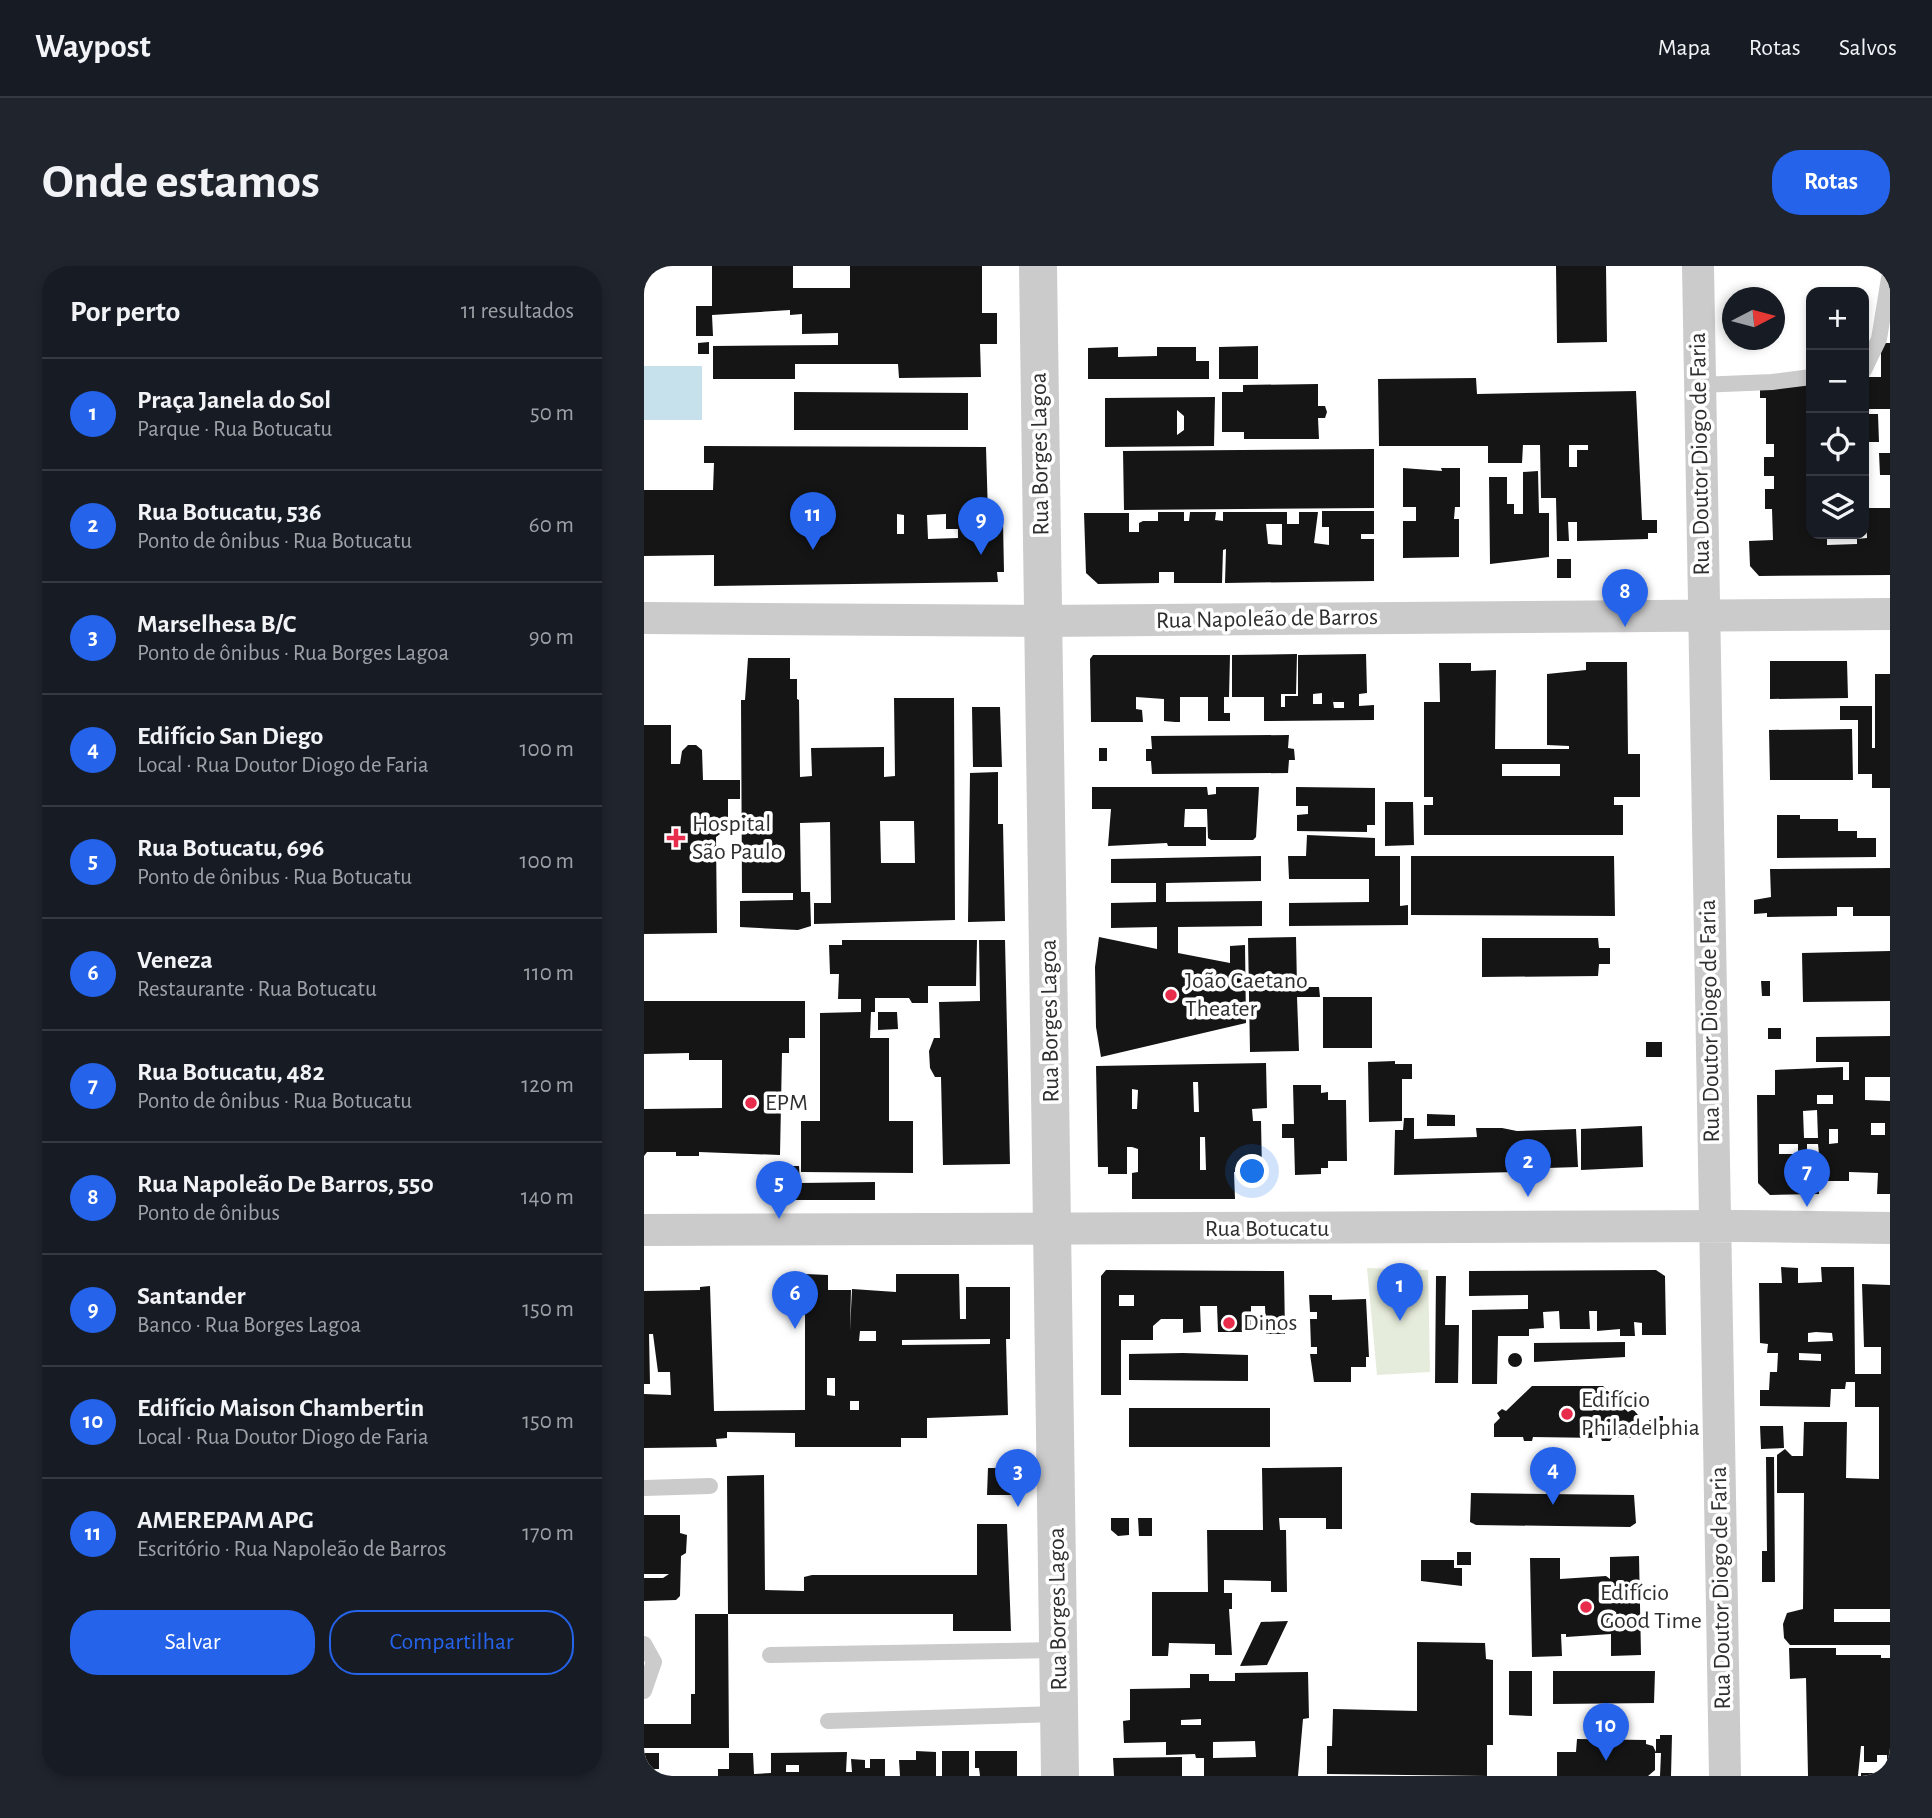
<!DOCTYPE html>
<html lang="pt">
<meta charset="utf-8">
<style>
body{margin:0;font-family:"Alegreya Sans",sans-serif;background:#20242c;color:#f1f3f6}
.controls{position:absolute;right:21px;top:21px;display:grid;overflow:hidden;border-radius:14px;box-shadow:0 4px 10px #0003}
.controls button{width:63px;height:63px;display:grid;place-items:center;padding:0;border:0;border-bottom:2px solid #363941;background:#171b24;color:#f1f3f6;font:35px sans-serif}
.compass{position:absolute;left:1078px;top:21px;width:63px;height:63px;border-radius:50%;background:#171b24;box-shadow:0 4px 10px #0003;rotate:84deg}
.you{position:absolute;left:609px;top:906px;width:24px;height:24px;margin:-18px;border:5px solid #fff;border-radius:50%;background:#1a73e8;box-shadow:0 0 0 10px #1a73e833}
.badge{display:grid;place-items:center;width:46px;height:46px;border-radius:50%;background:#2563eb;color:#fff;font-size:23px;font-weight:700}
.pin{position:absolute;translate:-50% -58px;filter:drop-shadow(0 2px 4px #0008)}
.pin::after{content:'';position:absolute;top:37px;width:24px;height:21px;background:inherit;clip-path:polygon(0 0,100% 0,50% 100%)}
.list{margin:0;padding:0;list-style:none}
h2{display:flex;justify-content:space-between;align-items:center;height:91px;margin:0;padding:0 28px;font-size:30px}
h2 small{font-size:23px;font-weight:400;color:#9ea1a6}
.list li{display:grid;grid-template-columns:46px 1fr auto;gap:21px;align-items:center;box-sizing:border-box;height:112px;padding:0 28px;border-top:2px solid #363941}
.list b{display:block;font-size:26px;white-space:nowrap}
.list p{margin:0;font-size:23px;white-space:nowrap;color:#9ea1a6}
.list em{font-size:23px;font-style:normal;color:#9ea1a6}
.actions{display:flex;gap:14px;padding:21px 28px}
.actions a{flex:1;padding:16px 0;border:2px solid #2563eb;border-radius:28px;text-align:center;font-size:24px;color:#2563eb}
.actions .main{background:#2563eb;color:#fff}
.icon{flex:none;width:38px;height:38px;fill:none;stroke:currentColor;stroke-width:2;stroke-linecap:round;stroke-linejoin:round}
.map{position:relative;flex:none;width:1246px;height:1510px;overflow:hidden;border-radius:28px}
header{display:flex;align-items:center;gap:42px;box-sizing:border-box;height:98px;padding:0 35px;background:#171b24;border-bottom:2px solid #363941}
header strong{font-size:33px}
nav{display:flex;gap:38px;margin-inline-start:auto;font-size:24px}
.intro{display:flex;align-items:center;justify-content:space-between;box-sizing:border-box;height:168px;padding:0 42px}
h1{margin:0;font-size:49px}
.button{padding:18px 32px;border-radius:28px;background:#2563eb;color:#fff;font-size:24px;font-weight:700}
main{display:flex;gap:42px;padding:0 42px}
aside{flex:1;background:#171b24;border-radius:28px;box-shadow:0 4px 10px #0003}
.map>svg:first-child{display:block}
.green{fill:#e6ecdb}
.water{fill:#c7e1ec}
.building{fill:#151515;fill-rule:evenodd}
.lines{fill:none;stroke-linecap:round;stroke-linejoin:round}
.service{stroke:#cbcbcb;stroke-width:16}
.minor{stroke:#cbcbcb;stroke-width:32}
.tertiary{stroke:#cbcbcb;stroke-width:38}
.poi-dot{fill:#e82d4c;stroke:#fff;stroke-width:2.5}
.labels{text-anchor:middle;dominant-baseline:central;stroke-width:7;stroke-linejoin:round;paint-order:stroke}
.street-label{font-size:24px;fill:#2e2e2e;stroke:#fff}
.poi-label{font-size:24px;fill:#2e2e2e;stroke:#fff;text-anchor:start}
</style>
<header>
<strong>Waypost</strong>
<nav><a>Mapa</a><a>Rotas</a><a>Salvos</a></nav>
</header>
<div class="intro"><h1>Onde estamos</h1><a class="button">Rotas</a></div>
<main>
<aside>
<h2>Por perto<small>11 resultados</small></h2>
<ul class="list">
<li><span class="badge">1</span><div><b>Praça Janela do Sol</b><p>Parque · Rua Botucatu</p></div><em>50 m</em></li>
<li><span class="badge">2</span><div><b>Rua Botucatu, 536</b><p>Ponto de ônibus · Rua Botucatu</p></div><em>60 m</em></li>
<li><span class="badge">3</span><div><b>Marselhesa B/C</b><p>Ponto de ônibus · Rua Borges Lagoa</p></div><em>90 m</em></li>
<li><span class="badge">4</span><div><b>Edifício San Diego</b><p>Local · Rua Doutor Diogo de Faria</p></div><em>100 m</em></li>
<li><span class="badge">5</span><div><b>Rua Botucatu, 696</b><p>Ponto de ônibus · Rua Botucatu</p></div><em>100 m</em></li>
<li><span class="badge">6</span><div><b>Veneza</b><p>Restaurante · Rua Botucatu</p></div><em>110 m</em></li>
<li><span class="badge">7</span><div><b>Rua Botucatu, 482</b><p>Ponto de ônibus · Rua Botucatu</p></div><em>120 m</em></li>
<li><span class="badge">8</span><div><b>Rua Napoleão De Barros, 550</b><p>Ponto de ônibus</p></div><em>140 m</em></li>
<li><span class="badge">9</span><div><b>Santander</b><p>Banco · Rua Borges Lagoa</p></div><em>150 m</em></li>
<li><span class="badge">10</span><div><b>Edifício Maison Chambertin</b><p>Local · Rua Doutor Diogo de Faria</p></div><em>150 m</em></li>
<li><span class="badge">11</span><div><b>AMEREPAM APG</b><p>Escritório · Rua Napoleão de Barros</p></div><em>170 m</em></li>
</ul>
<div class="actions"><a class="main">Salvar</a><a>Compartilhar</a></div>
</aside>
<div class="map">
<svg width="1246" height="1510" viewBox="0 0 1246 1510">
<rect width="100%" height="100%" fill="#fff"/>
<path class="green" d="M723,1002L784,1004L786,1106L733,1109Z"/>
<path class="water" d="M0,100H58V154H0Z"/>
<path class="building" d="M68,0H149V22H206V0H338V47H353V78H336L337,111L255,112L254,98H151V113H69V80L194,79V67L158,68V48L146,49V44L68,49L69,70H52V40H68Z
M912,0H962L963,76L913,77Z
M65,76V88H54V77Z
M1237,77H1246V143H1220V111H1237Z
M614,80V113H575V81Z
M474,81V91L513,90V81H552V95H565V113H444V82Z
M832,112L833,128L992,125L998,254H1013V267H1004V273L933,275V256H924L925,275H913L912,232H897L896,179H879L878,197H844V180H735L734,113ZM925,179H944V184H933V201H925Z
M1167,117V268H1209V273H1183V279L1213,278V273L1223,272L1222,242H1246V309L1115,310L1106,300L1105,275L1129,274L1128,243H1121V223H1130V210H1120V191H1130V178H1122V132H1116V118Z
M674,118V140H681L683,146L681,152H674L675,173H600V166H578V126H599V119Z
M150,126L324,127V164H150Z
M571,131L570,180L461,181V132ZM533,144L540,150V164L533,169Z
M1220,148H1234L1235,176H1220Z
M60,180L342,181L344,248H354L353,256H359L360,306H353L354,316L70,320V289L0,290V224H69L70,197H60ZM253,248L260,249V268H253ZM302,248V263H314V272L284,273L283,249Z
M730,183V242L480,244L479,185Z
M1235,187H1246V209H1236Z
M759,202L798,205L797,202H816V241H811L810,253H815V291L759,292V255H772V241H759Z
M894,205L895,247H905V291L846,298L845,211H863V238H870V248H879V206Z
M678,245H730V268H717V273H730V315L581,317L582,283L579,284L578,317H530V306H515V317L454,318L442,307L440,247H485V266H495V257L499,255H514V246H540V255H545L546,246H572L571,254L579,255V246H643V258H655V246H674L670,277L685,279V261H678ZM622,258H638V279L624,278Z
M913,293H927V312H913Z
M653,388L652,428H637V441H641V430H654V389L722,388L723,427L715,428V440L730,439V454L620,455V431H588V389ZM678,427V438H669V428ZM688,429L689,436H700V442H690Z
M449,389H586L585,431H580V447H586V455H564V431H536V456H531L520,455V433L492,431V443L498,444L499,456H447L446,393Z
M104,392H146V413H153V433L155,434L156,511L168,510L167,482L240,481V511L251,510L250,432H310L311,654L170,658V637H187L186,556L156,557L157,626H166L167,660L154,664L96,661V635L149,634V627H98L97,434H101ZM236,555H270L271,597H237Z
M1126,395H1203L1204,432L1126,433Z
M942,396H983L984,488H996V531H970V539H979V569H780V539H789V531H780V436H796L795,397H827V405L852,404L851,483H925V480L903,479V408L942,404ZM858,498H916V510H858Z
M1231,408H1246V522H1228V508H1214V454H1196V440H1228V482H1231Z
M328,441H356L358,501H329Z
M0,459H27V498H36L38,485L44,479H52L58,484L59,514H96V533H84V562L72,571L73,667L0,668Z
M1208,463L1209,514H1126L1125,464Z
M645,469L644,482L650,483L651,494H645L644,507L508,508L507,495H502V483H508L507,470Z
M455,482H463V495H455Z
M354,506V558H359L361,655L324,656L326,507Z
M448,521H563L564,529L572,528V521H615L612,571L609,574H567L564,572L563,543H541L540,561H562V580H524L523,577L464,580L467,543H448Z
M652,521L731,522V559H723V566L653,565V549L664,548V540H652Z
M741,536H769L770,579L741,580Z
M1133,549H1156V553H1194V565H1213V572H1232V591L1133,592Z
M663,569L731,572V590H756V640L764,639V659L645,660V637L725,636V613H645L644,590H662Z
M617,590V615L522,617V636L618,635V660L534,661V687L586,697V680L601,679L602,757L457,791L452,761L451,701L455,671L513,683V661L467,662V637L512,636V617H467V593Z
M767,590H970L971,650L767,649Z
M1246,602V650H1209V641H1193V650L1123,651V647L1110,648V634L1127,631L1126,603Z
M652,671L653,721H675L676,731H653L655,785L606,786L604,672Z
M838,672H954L955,682H966V698H955L954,710L838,711Z
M198,674H333L332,720H284V737H268L265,732H231V746H227L226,772H245V855H269V907L157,906V855H176V747L217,746V733H194L195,708H186L185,679H198Z
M335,674H361L366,898L299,899L297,811H291L286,802L285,785L290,772H296L295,736L336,735Z
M1246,685V735L1159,736L1158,687Z
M1117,715H1126V730H1118Z
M679,731H728V782H679Z
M0,735H161V772H145V787H138L136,889L55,886V890H32V886H3L0,890V843L78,842V794H45V787L0,788Z
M234,746H253L254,763L234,764Z
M1124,762H1137V773H1124Z
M1246,770V811H1221V834L1246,835V928H1233L1234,907L1205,906V915H1175V928L1126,929L1114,917L1113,829H1131V804L1199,801V814H1205V796H1172V771ZM1173,829H1189V838H1173ZM1173,844L1174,872H1160L1159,845ZM1227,857H1241V869H1227ZM1185,863H1194V877L1185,878ZM1135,878H1154V888H1135ZM1163,878H1174L1175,888L1163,889Z
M1002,776H1018V791H1002Z
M751,795V798H768V813H758V855L725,856L724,796Z
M622,797L623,842L608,843L609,855H617L618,905L590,906L591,933H488V907L494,906V883L488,881H483V908H464V901H454L452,800ZM549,816H554L555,846H550ZM488,823L494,824L493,843H488ZM556,871H561L562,904H556Z
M649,819H677V827L684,826V834H702L703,895H684V902H677V908L651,909L650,872H638V858H650Z
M783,848L811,849V860H783Z
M760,852H770V873L833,871L832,862H858L873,865L932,863L934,901L875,903V899L872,906L750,909L751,864H759Z
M998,860L999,901L937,904V863Z
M125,900H155L156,917L231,916V934H125Z
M1137,1001L1154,1002V1017L1178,1016L1177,1001H1210L1211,1108H1237V1081H1220L1218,1018L1246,1019V1343H1190V1356H1246V1379H1146L1140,1372L1139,1358L1143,1347L1159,1343L1160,1227H1133V1189L1141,1183L1148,1190H1159L1160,1156H1203L1202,1212L1235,1213V1141H1211V1116H1202L1201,1123H1187L1186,1141L1116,1140V1124H1125L1126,1106H1133L1134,1087H1123L1124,1078L1116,1077L1115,1017H1138ZM1172,1066L1188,1067L1189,1075L1164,1076V1067ZM1155,1087L1177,1088V1095L1155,1094Z
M462,1004L640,1005L641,1068H622L621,1040H607V1066H574L573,1040H556L557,1066L539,1067V1053H517L509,1060V1074H477V1129H457V1010ZM475,1029H490V1040H475Z
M1012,1004L1021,1010L1022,1069H998V1057L990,1056L991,1070H976V1063L953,1065V1045H945L946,1063H916L915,1045L899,1046L900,1062L885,1063V1070H854L853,1118H828V1044L884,1043V1029L825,1030V1005Z
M161,1008L184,1009V1024H207L206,1065L208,1023L252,1026V1008H315L316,1053H322V1021H366V1073H362L364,1149L283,1152V1172H257V1181H151V1167L83,1166V1172L72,1173L73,1181L0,1182V1128L27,1129L26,1106H14L9,1068H5L6,1118H0V1025L56,1024V1021L66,1020L70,1145L161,1144ZM216,1065H232V1075H215ZM346,1073V1078L258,1079V1074ZM183,1112H191V1130L183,1129ZM206,1135H215V1144H206Z
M792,1010H802L801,1059H815L814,1117H791Z
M665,1029H688V1034L722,1033L725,1091H722V1101H707V1116H670L666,1088H673V1081H667L666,1053H673V1046H666Z
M981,1076V1091L890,1096V1077Z
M539,1087L604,1089V1115L485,1114V1088Z
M864 1094a7 7 0 1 1 14 0a7 7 0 1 1-14 0Z
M888,1120H959L984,1146L989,1143L994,1149L991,1154L996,1159V1172H968L966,1175H958L957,1172L889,1171L888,1175H880L879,1171H850V1158L856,1152L853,1147L858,1143L862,1145Z
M485,1142H626V1181H485Z
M1011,1150H1019V1161H1005V1154H1012Z
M1116,1160H1139L1140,1182L1117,1183Z
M1122,1191H1130L1131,1316H1118V1285H1123Z
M698,1201V1263H682V1252H635L636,1264H642L643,1326H627V1315L580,1314V1327H588V1343H585L588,1389H571V1378L525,1377L524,1390H508V1326H564L563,1264H619L618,1202Z
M344,1202H367V1229H343Z
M120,1209L121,1324L160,1325V1311L168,1309H333V1258H363L367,1365H309V1348H84L83,1210Z
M827,1227L990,1229L992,1257L986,1261L832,1259L826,1256Z
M0,1249H36V1267L43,1269L42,1287L37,1290L36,1330L32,1334L0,1335V1312H19L25,1308H0Z
M467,1252H485V1269L474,1270L467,1264Z
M494,1252H508V1270H495Z
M813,1286H827V1299H813Z
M995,1290L997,1389L967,1390V1368L922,1371V1368H917L918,1390L888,1391L886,1292H916V1313L962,1310L966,1313V1291Z
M777,1294H810V1302H818V1320L777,1315Z
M51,1348H84L85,1482H0V1458H47V1428H51Z
M644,1355L623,1399L596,1400L617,1356Z
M773,1376L841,1377L842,1393L849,1394V1479H843V1510L683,1508V1480H688L689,1443L773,1445Z
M1145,1382H1192V1389H1237V1392H1246V1510H1217V1507H1243V1489H1233V1496H1220V1480H1217L1214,1510H1164L1162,1412L1146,1413Z
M865,1405H888V1450L865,1449Z
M909,1405H1011L1010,1437L909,1438Z
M664,1406L665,1452L659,1453L654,1510H560V1492H552L551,1488L522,1489V1476L480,1477L479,1455L486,1454V1423L546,1422V1408H565V1415H591V1407ZM557,1453V1459H537V1454ZM611,1475L612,1491L569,1492V1476Z
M1016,1469H1028L1027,1510H1016L1017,1487H1011V1504L1004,1510H913V1486H932L933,1473L1002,1474V1478L1009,1480L1012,1486V1473H1016Z
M272,1485L292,1486V1510H256L255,1494H272Z
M298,1485H325V1510H298Z
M331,1485H373V1510H336L335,1502H331Z
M203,1486L202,1506H208L207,1493L221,1494V1502H226V1493H241V1510H74V1503H85V1487H109L110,1508L127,1507V1487ZM142,1499H155V1506H142Z
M0,1487H15V1503H0Z
M538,1491V1510H470L469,1492Z"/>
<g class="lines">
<path class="service" d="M1220,104L1235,73L1245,12
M1055,119L1128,116L1167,111
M0,1222L66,1220
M0,1378L10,1396L0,1425
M126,1389L414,1384
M184,1455L415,1448"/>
<path class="minor" d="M1054,0L1081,1510
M0,352L398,355L1246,348
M0,964L1097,960L1246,962"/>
<path class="tertiary" d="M394,0L416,1510"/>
</g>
<g class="poi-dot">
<path d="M28.5 561.5h7v7h7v7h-7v7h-7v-7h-7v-7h7z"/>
<circle cx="527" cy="729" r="7"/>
<circle cx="107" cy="837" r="7"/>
<circle cx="585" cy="1057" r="7"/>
<circle cx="923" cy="1148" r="7"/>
<circle cx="942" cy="1341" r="7"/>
</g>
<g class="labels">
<g class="street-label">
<text transform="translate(396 188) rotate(-91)">Rua Borges Lagoa</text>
<text transform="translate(1056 188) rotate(-91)">Rua Doutor Diogo de Faria</text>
<text transform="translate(623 353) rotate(-1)">Rua Napoleão de Barros</text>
<text transform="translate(406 755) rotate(-91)">Rua Borges Lagoa</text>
<text transform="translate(1066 755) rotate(-91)">Rua Doutor Diogo de Faria</text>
<text x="623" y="963">Rua Botucatu</text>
<text transform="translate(1077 1322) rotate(-91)">Rua Doutor Diogo de Faria</text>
<text transform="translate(414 1343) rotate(-91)">Rua Borges Lagoa</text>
</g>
<g class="poi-label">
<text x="48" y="558">Hospital<tspan x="48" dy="28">São Paulo</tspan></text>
<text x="541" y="715">João Caetano<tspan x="541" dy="28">Theater</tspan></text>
<text x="121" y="837">EPM</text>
<text x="599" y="1057">Dinos</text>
<text x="937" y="1134">Edifício<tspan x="937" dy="28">Philadelphia</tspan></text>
<text x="956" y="1327">Edifício<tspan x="956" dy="28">Good Time</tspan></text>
</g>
</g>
</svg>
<div class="controls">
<button>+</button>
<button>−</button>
<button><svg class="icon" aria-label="locate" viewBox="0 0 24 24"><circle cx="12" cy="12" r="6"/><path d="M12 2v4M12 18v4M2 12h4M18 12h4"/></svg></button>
<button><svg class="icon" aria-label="layers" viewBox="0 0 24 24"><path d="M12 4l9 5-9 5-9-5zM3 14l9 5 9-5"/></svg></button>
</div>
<svg class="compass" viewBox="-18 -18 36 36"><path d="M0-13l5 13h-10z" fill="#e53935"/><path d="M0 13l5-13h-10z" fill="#9ea1a6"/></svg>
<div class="you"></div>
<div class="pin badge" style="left:756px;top:1055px">1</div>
<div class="pin badge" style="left:884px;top:931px">2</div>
<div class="pin badge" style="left:374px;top:1241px">3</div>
<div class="pin badge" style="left:909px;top:1239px">4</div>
<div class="pin badge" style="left:135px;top:953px">5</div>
<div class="pin badge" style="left:151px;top:1063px">6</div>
<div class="pin badge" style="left:1163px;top:941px">7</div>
<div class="pin badge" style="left:981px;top:361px">8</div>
<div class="pin badge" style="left:337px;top:289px">9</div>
<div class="pin badge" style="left:962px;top:1495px">10</div>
<div class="pin badge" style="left:169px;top:284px">11</div>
</div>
</main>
